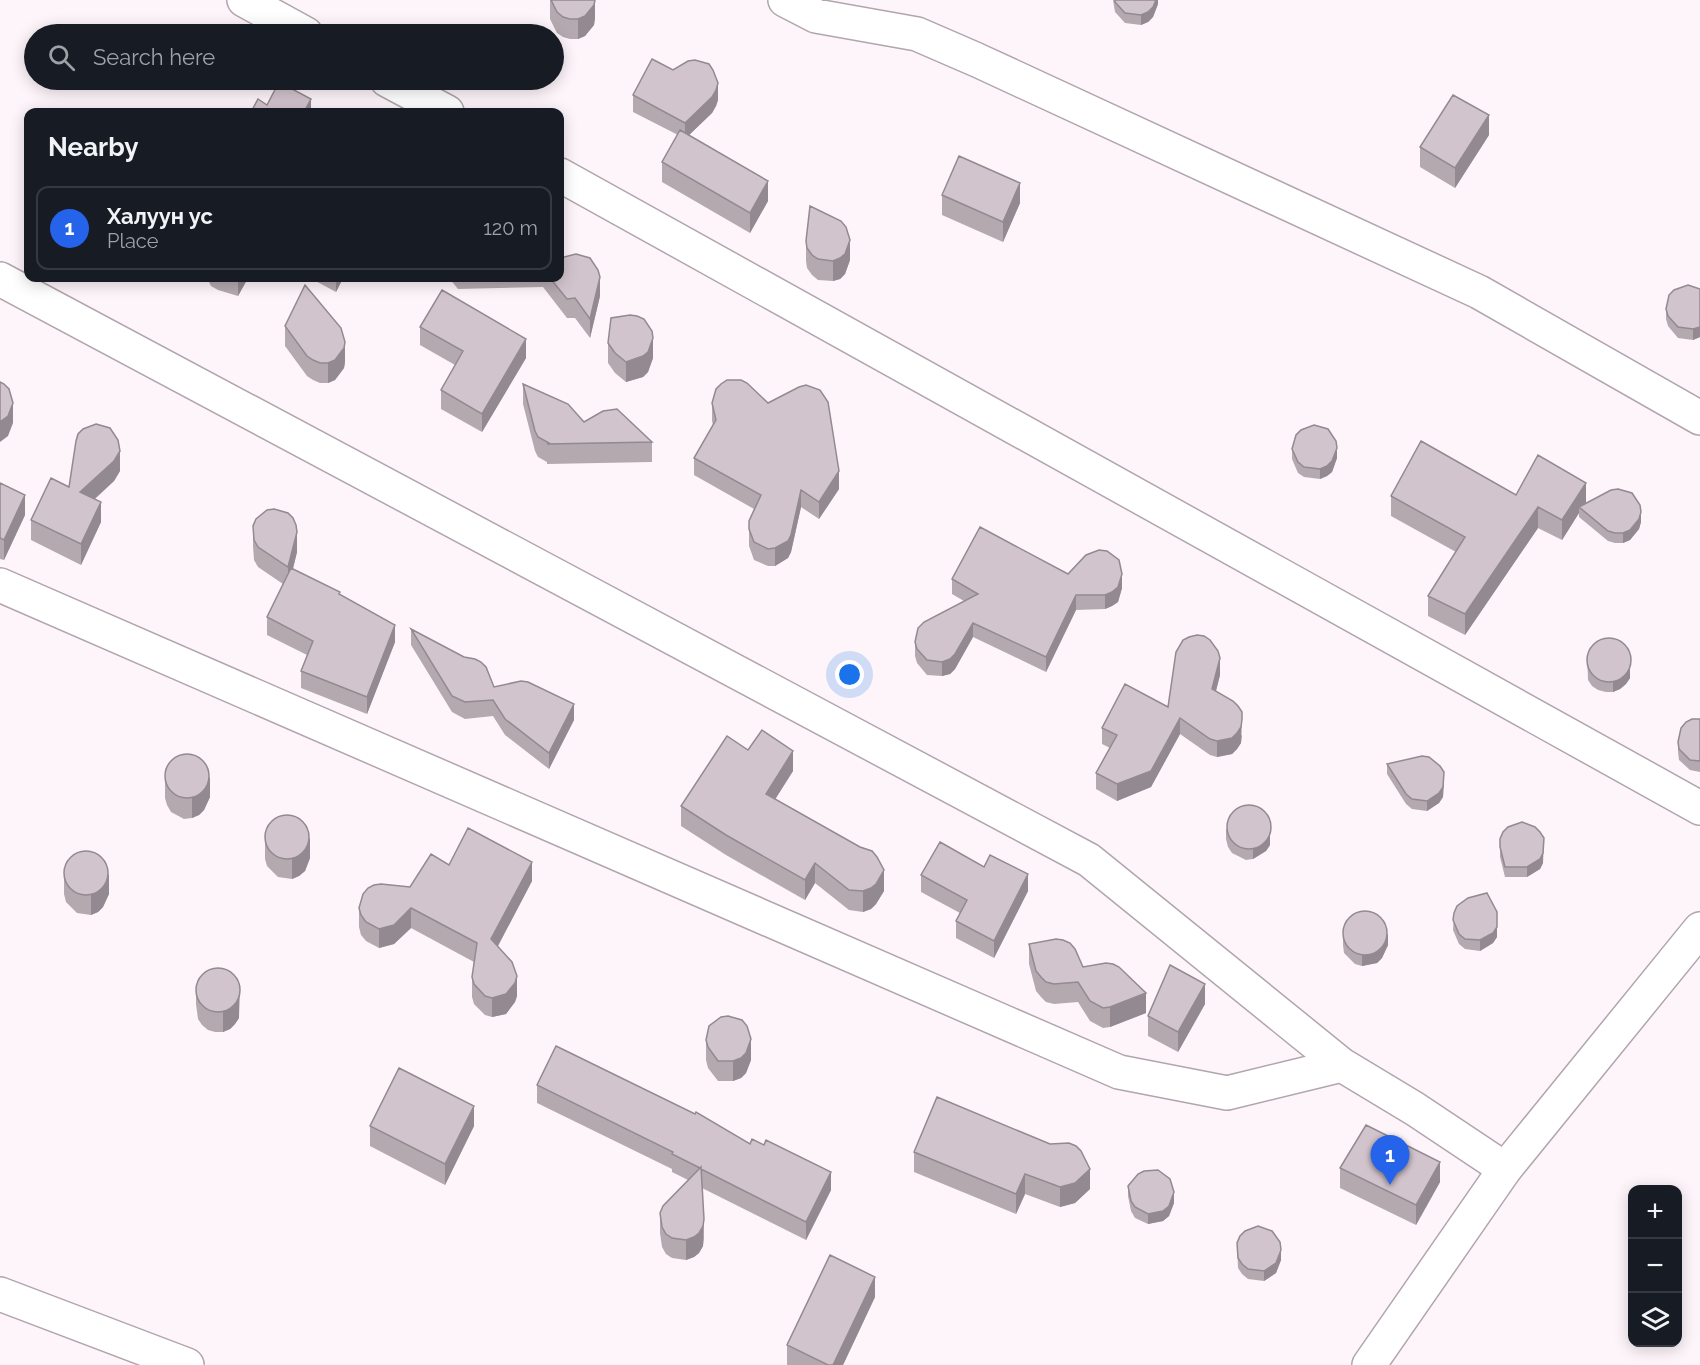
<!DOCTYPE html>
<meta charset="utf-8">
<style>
body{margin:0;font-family:Raleway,sans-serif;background:#242831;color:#f1f3f6}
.controls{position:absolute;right:18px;bottom:18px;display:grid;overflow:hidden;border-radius:12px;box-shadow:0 3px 15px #0003}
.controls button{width:54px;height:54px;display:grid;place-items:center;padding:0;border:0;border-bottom:2px solid #363941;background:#171b24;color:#f1f3f6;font:30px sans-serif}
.you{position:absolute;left:850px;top:675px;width:21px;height:21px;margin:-15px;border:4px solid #fff;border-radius:50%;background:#1a73e8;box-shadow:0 0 0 9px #1a73e833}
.badge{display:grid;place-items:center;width:39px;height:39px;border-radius:50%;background:#2563eb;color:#fff;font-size:20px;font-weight:700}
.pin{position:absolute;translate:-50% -50px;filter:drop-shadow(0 2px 3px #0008)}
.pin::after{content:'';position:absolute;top:32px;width:21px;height:18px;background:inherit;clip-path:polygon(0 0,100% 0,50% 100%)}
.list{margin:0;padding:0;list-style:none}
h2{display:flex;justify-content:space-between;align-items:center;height:78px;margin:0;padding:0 24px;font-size:26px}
h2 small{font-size:20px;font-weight:400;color:#9ea1a6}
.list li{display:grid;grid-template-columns:39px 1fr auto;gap:18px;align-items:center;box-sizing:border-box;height:84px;margin:0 12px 12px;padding:0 12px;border:2px solid #363941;border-radius:12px}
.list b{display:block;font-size:22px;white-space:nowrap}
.list p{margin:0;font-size:20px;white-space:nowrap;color:#9ea1a6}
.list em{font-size:20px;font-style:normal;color:#9ea1a6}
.icon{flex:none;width:33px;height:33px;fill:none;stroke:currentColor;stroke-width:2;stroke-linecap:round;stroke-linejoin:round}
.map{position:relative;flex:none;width:1700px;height:1365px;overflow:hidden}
.search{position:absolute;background:#171b24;box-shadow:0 3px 15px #0003;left:24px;top:24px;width:540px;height:66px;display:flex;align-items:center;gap:15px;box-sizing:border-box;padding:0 21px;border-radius:33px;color:#9ea1a6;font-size:22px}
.panel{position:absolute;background:#171b24;box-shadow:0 3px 15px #0003;left:24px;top:108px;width:540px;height:174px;border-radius:12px}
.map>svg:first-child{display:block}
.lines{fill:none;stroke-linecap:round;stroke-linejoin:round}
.minor-casing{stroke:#b2a5ae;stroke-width:36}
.tertiary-casing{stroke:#b2a5ae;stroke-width:36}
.minor{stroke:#fff;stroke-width:33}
.tertiary{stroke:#fff;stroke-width:33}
.wall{fill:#b5a9b0}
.shaded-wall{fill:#938990}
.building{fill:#d2c4cd;stroke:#938990;stroke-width:1.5}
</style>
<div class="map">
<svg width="1700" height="1365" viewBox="0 0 1700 1365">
<rect width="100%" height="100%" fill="#fef5fb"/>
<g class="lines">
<defs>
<path id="minor" d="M244,0L306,34
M785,0L816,16L917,34L977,60L1479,292L1700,418
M387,80L447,112
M560,175L1700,808
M0,279L1089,860L1342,1065L1415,1109L1505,1169
M0,585L1119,1072L1227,1093L1342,1065"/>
<path id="tertiary" d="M0,1294L187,1365
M1369,1365L1505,1169L1700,929"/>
</defs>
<use href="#minor" class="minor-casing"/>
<use href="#tertiary" class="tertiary-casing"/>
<use href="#minor" class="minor"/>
<use href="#tertiary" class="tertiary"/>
</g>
<path class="wall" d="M550,0H595V18L594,25L585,36L578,39H570L563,37L557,33L550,19Z
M1113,0H1158V4L1153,17L1148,22L1141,25L1125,23L1115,12Z
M633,95L718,100L716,106L712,113L689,135L768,201L750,233L662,182V162L678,135L633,112Z
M1489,135L1455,188L1420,167V147Z
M942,195L1020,203L1003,242L942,215Z
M806,241L850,260L845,274L840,279L833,281L818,280L812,275L807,268L806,261Z
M207,278H248L238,296L218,290L211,286Z
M310,278H343L336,292Z
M449,278H560L600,296L590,338L575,318H567L543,287L458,289Z
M1700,289V337L1693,340L1678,338L1668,326L1666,319V309Z
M285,326L345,362L344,368L335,380L328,383H320L313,380L307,376L285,346Z
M420,327L526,358L482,432L441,409V390L455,365L420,345Z
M608,343L653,358L648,372L643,377L626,382L615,373L608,363Z
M523,384L584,422L652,442V462L547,464V462L538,457L535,451L523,404Z
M712,403L839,489L819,519L801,507L791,552L788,558L775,566H768L754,560L749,546V521L754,509L694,475V458L713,425L712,421Z
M1292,449L1337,458L1332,472L1327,476L1320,479L1304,477L1298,473L1292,459Z
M120,471L114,481L95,499L101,522L81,565L31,540V520L69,487Z
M0,483L25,515L4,560L0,559Z
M1516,495L1586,503L1641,522L1639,529L1630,540L1623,543H1615L1608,541L1579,517V513L1562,540L1538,528L1465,635L1428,616V596L1456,552L1391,516V496Z
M253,526L297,552L293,569L340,594L395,642L367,714L301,688V671L307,655L267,635V617L283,584L258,567L254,560L253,546Z
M1068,574L1122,588L1118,602L1112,606L1105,609L1076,610L1046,672L973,637L955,669L950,674L942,676L927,675L917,663L915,656V642L964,601L952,594V579Z
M411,629L494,687L574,720L549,769L505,735L493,716L465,719L452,712L411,645Z
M1587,654L1630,678L1626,684L1620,689L1613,692H1606L1598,690L1592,686L1588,680Z
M1220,675L1216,691L1242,736L1241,743L1237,749L1232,754L1217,757L1210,755L1180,734L1151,787L1117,801L1096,789V773L1110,748L1102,744V728L1168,707Z
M1700,719V772L1690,770L1679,760L1678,752V742Z
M748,750L793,771L775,799L884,891L876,904L871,909L863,912L849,910L815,883L805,900L726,855L681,826V806Z
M1387,764L1444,783L1443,797L1439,803L1427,811L1412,809L1406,804L1387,774Z
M165,778L210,797L204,810L199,815L192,818L184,819L171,812L167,805L165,798Z
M1226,829L1270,845L1266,851L1253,859L1246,860L1232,853L1228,847L1226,839Z
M265,839L310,858L305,871L299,876L292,879L278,877L267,866L265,859Z
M1500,839L1543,863L1540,869L1527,877H1505L1500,857Z
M449,865L532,881L498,946L517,996L515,1002L506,1014L492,1017L485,1015L474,1004L472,997V977L474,962L411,928L394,944L379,948L366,941L361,935L359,927V908L410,887Z
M984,867L1028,891L994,958L956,938V921L960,913L921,892V875Z
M64,874L109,894L103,907L98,912L91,915L77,913L66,902L64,894Z
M1454,913L1497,937L1493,943L1480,951L1465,949L1459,944L1453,930Z
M1343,935L1388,945L1382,958L1377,963L1362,966L1355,964L1344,953L1343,945Z
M1029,944L1083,967L1146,1013L1110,1027L1103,1028L1090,1021L1078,1002L1054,1004L1046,1002L1041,997L1036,991L1029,964Z
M196,984L239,1018L235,1024L230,1029L223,1032H215L208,1030L202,1025L198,1019L196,1004Z
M1205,1004L1178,1052L1148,1036V1016Z
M706,1040L751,1060L746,1073L741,1078L733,1081H718L708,1068L706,1060Z
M537,1085L831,1190L806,1240L702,1188L704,1239L703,1246L699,1253L694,1257L686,1260L672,1258L666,1254L662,1247L660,1233V1213L688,1180L672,1172V1169L537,1103Z
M937,1097L1090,1189L1075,1203L1060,1207L1025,1194L1016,1214L914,1172V1152Z
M370,1126H474L445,1185L370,1146Z
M1340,1168L1440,1182L1416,1225L1340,1188Z
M1128,1186L1174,1203L1169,1216L1163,1221L1148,1224L1135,1218L1131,1211L1128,1196Z
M1237,1243L1281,1260L1276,1273L1264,1281L1248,1279L1242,1274L1238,1268Z
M875,1297L843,1365H787V1345Z"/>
<path class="shaded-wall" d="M595,0V18L594,25L585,36L578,39V19Z
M1156,0H1158V4L1153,17L1148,22L1141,25V15Z
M718,83V100L716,106L712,113L685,139V123Z
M311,99V112H304Z
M1489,115V135L1455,188V168Z
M768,181V201L750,233V213Z
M1020,183V203L1003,242V222Z
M850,240V260L845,274L840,279L833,281V261Z
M600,277V296L590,338V319Z
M238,278H248L238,296Z
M336,278H343L336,292Z
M1700,327V337L1693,340V329Z
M653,338V358L648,372L643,377L626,382V362Z
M526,339V358L482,432V414Z
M345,342V362L344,368L335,380L328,383V363Z
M13,403V423L8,436L0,442V422Z
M1337,448V458L1332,472L1327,476L1320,479V469Z
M120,451V471L114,481L80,512V492Z
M839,471V489L819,519V502Z
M1586,483V503L1579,507V513L1562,540V520Z
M801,490V507L791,552L788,558L775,566V548Z
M25,495V515L4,560V540Z
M101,502V522L81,565V544Z
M1538,507V528L1465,635V614Z
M1641,512V522L1639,529L1630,540L1623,543V533Z
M297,532V552L288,588V567Z
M1122,574V588L1118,602L1112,606L1105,609V595Z
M1076,595V610L1046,672V657Z
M973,623V637L955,669L950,674L942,676V662Z
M395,625V642L367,714V697Z
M1630,654V678L1626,684L1620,689L1613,692V682Z
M1220,658V675L1212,706V689Z
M574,704V720L549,769V753Z
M1180,718V734L1151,787L1117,801V784Z
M1242,719L1241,743L1237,749L1232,754L1217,757V741Z
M793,751V771L766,814V794Z
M1444,772L1443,797L1439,803L1427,811V801Z
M210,777V797L204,810L199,815L192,818V798Z
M1270,821V845L1266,851L1253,859V849Z
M310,838V858L305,871L299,876L292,879V859Z
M1544,838L1543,863L1540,869L1527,877V867Z
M532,862V881L491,959V939Z
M815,863V883L805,900V880Z
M884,870V891L876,904L871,909L863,912V891Z
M109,874V894L103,907L98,912L91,915V895Z
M1028,874V891L994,958V941Z
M411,908V928L394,944L379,948V929Z
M1497,912V937L1493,943L1480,951V940Z
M1388,934V945L1382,958L1377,963L1362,966V956Z
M517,976V996L515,1002L506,1014L492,1017V998Z
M240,983L239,1018L235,1024L230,1029L223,1032V1011Z
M1205,984V1004L1178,1052V1032Z
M1146,993V1013L1110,1027V1007Z
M751,1039V1060L746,1073L741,1078L733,1081V1061Z
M474,1106V1126L445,1185V1164Z
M1440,1162V1182L1416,1225V1205Z
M1090,1169V1189L1075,1203L1060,1207V1187Z
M831,1172V1190L806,1240V1222Z
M1025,1174V1194L1016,1214V1194Z
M1174,1192V1203L1169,1216L1163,1221L1148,1224V1214Z
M704,1219L703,1246L699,1253L694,1257L686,1260V1240Z
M1281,1250V1260L1276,1273L1264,1281V1271Z
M875,1277V1297L843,1365H833Z"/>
<path class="building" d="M551,0H595L594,5L585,16L578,19H570L563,17L557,12Z
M1115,0H1156L1153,7L1148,12L1141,15L1125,13L1115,2Z
M652,59L673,70L688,61L695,60L709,64L713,70L718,83L716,90L712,97L685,123L633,95Z
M279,82L311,99L304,112H251L258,99L267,105Z
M1453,95L1489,115L1455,168L1420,147Z
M680,130L768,181L750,213L662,162Z
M959,156L1020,183L1003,222L942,195Z
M810,206L841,221L846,227L850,240L845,254L840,258L833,261L818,259L812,255L807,248L806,241Z
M576,254L590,258L598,270L600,277L590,319L575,298L567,299L550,278H560V258Z
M305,285L341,328L345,342L344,348L335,360L328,363H320L313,360L307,356L285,326Z
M1688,285L1700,289V327L1693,329L1678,327L1668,316L1666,309L1669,295L1674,290Z
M442,290L526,339L482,414L441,390L463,351L420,327Z
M630,315L637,316L644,319L652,331L653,338L648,352L643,356L626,362L615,353L608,343L611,318Z
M727,380H741L747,383L768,403L799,387L806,385L820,390L828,402L839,471L819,502L801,490L791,535L788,541L775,548L768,549L754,542L749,529V521L761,495L694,458L716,420L712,403L716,389L721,384Z
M0,382L4,384L9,389L13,403L8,416L0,422Z
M523,384L568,404L584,422L603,411L617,409L652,442L547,444L549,443L538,437L535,431Z
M96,424L110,428L118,440L120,451L114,461L80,492L101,502L81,544L31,520L51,478L69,487L76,441L78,434L83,429Z
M1314,425L1328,429L1336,441L1337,448L1332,461L1327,466L1320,469L1304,467L1298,462L1292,449L1296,435L1301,430Z
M1421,441L1516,495L1538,455L1586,483L1562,520L1538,507L1465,614L1428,596L1465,537L1391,496Z
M0,483L25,495L4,540L0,538Z
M1618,489L1632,493L1640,505L1641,512L1639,519L1630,530L1623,533H1615L1608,531L1579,507L1611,490Z
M274,509L288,513L293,518L296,525L297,532L288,567L258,547L254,540L253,526L256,519L267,510Z
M980,527L1068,574L1086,555L1099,550L1107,551L1119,560L1122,574L1118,587L1112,592L1105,595H1076L1046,657L973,623L955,654L950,659L942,662L927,660L917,649L915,642L918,628L924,622L978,594L952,579Z
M291,568L340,592L339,594L395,625L367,697L301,671L313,641L267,617Z
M411,629L464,657L475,659L481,662L486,667L494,687L521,681L528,682L574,704L549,753L505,719L493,700L465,702L452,696Z
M1197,635L1204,636L1210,640L1218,651L1220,658L1212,689L1233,701L1238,706L1242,712V719L1241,727L1237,733L1232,738L1217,741L1210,739L1180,718L1151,771L1117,784L1096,773L1117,735L1102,728L1125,684L1168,707L1176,652L1183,640L1189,637Z
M1587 660a22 22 0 1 1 44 0a22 22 0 1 1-44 0Z
M1692,719H1700V761L1690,760L1679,749L1678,742L1681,728L1686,722Z
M762,730L793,751L766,794L860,847L872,851L877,857L884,870L876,884L871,888L863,891L849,890L815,863L805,880L726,835L681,806L727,736L748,750Z
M165 776a22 22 0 1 1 44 0a22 22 0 1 1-44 0Z
M1422,756L1429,757L1440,766L1444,772L1443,787L1439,793L1427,801L1412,799L1406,794L1387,764Z
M1227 827a22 22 0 1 1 44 0a22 22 0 1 1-44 0Z
M265 837a22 22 0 1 1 44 0a22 22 0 1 1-44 0Z
M1522,822L1535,827L1540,832L1544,838L1543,853L1540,859L1527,867H1505L1500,847V839L1503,832L1508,827Z
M468,828L532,862L491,939L512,962L517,976L515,983L506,994L492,998L485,996L474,984L472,977L477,943L411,908L394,925L379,929L366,922L361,915L359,908L363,894L368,888L374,885L381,884L410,887L431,854L449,865Z
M940,842L984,867L990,855L1028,874L994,941L956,921L967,900L921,875Z
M64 873a22 22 0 1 1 44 0a22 22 0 1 1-44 0Z
M1487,893L1497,912V927L1493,933L1480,940L1465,939L1459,934L1453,920L1454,913L1457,906L1468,898Z
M1343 933a22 22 0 1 1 44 0a22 22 0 1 1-44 0Z
M1056,939L1063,940L1070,943L1075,949L1083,967L1106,963L1113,964L1119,967L1146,993L1110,1007L1103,1008L1090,1001L1078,982L1054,984L1046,982L1041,977L1036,971L1029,944Z
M1170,965L1205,984L1178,1032L1148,1016Z
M196 990a22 22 0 1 1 44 0a22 22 0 1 1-44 0Z
M728,1016L742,1020L747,1026L751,1039L746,1053L741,1058L733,1061H718L708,1047L706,1040L709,1026L721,1017Z
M556,1046L695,1114L696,1112L750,1144L752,1139L764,1145L766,1140L831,1172L806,1222L701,1169V1167L700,1168L672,1154L673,1152L537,1085Z
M399,1068L474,1106L445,1164L370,1126Z
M937,1097L1050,1144L1069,1143L1076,1146L1081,1151L1090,1169L1075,1183L1060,1187L1025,1174L1016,1194L914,1152Z
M1366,1125L1440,1162L1416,1205L1340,1168Z
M701,1167L704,1219L703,1226L699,1233L694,1237L686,1240L672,1238L666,1234L662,1227L660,1213L663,1206Z
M1158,1170L1170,1179L1174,1192L1169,1206L1163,1211L1148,1214L1135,1207L1131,1201L1128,1186L1138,1174L1144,1171Z
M1258,1226L1272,1231L1280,1242L1281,1250L1276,1263L1264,1271L1248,1269L1242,1264L1238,1258L1237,1243L1240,1236L1245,1231Z
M830,1255L875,1277L833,1365H828L787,1345Z"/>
</svg>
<div class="controls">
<button>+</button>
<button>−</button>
<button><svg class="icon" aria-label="layers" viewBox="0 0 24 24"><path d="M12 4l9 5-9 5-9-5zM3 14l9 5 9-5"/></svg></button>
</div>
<div class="you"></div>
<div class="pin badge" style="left:1390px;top:1185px">1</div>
<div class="search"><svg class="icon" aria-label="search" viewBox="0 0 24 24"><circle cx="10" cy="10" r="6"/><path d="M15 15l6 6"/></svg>Search here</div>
<section class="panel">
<h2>Nearby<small></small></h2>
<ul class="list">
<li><span class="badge">1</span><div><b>Халуун ус</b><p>Place</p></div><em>120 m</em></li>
</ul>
</section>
</div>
